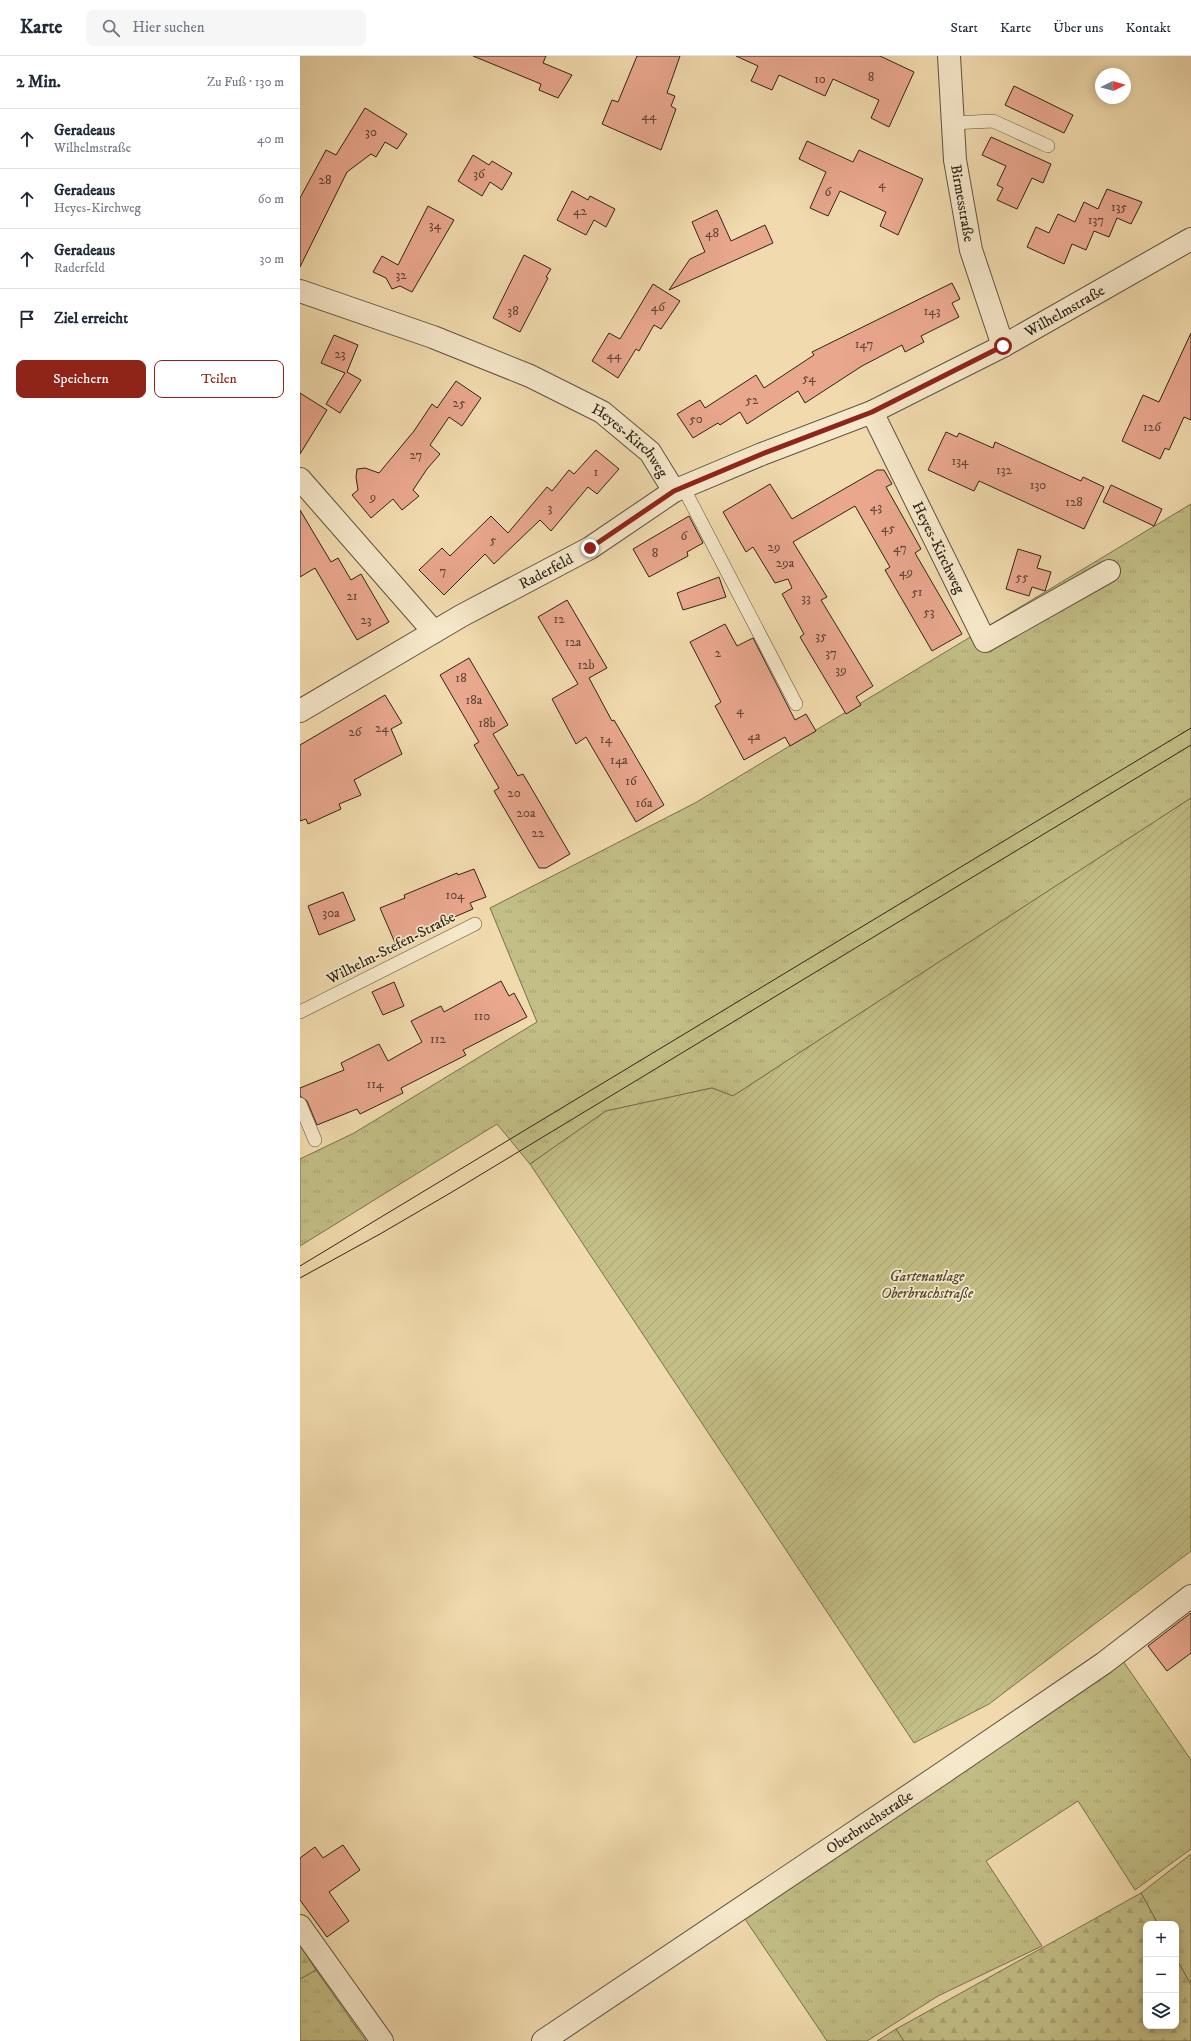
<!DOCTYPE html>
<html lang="de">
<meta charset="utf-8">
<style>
body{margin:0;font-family:"IM FELL DW Pica",serif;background:#f6f6f7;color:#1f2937}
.controls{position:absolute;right:12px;bottom:12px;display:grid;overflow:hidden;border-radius:8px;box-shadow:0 2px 10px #0003}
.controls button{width:36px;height:36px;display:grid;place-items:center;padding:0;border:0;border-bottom:1px solid #e0e1e3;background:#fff;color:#1f2937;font:20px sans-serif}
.compass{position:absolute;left:795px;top:12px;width:36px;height:36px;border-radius:50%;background:#fff;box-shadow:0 2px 10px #0003;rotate:85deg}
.stop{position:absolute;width:12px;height:12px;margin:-9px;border:3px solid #8f2418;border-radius:50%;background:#fff}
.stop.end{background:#8f2418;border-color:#fff;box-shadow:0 1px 4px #0008}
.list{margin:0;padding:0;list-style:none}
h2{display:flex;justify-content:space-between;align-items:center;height:52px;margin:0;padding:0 16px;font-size:17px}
h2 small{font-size:13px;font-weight:400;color:#747a83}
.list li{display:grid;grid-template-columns:26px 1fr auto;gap:12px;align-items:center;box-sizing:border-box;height:60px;padding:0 16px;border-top:1px solid #e0e1e3}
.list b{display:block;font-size:15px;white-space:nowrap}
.list p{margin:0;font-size:13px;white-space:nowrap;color:#747a83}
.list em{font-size:13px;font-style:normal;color:#747a83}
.actions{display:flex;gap:8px;padding:12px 16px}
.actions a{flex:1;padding:9px 0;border:1px solid #8f2418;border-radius:8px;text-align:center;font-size:14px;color:#8f2418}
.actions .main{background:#8f2418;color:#fff}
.icon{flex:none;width:22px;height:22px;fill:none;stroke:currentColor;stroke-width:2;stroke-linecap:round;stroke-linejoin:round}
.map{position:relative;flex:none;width:891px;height:1985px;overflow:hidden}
header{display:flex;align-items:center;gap:24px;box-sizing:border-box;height:56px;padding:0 20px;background:#fff;border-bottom:1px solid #e0e1e3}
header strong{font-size:19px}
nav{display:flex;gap:22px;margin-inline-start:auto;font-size:14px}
.search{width:280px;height:36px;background:#f6f6f7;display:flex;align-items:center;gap:10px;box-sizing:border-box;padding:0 14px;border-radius:8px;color:#747a83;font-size:15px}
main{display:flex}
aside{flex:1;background:#fff}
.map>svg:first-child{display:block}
.grass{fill:url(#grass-tufts);stroke:#787150}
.forest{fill:url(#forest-firs);stroke:#787150}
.garden{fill:url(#garden-furrows);stroke:#787150}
.building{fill:#e9a78e;stroke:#2e241a}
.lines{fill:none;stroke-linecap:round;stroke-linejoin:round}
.lane-casing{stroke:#5f523f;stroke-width:14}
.street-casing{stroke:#5f523f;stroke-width:24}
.lane{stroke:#f6e8ca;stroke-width:13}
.street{stroke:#f6e8ca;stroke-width:22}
.tram{stroke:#2e241a;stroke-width:1}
.route{stroke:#8f2418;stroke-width:5}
.labels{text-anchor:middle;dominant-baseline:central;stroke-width:3.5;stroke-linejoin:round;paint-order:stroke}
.number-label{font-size:13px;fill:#5d4537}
.street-label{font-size:15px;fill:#2e241a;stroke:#f6e8ca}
.park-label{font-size:15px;font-style:italic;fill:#534a35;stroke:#f6e8ca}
</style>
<header>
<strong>Karte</strong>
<div class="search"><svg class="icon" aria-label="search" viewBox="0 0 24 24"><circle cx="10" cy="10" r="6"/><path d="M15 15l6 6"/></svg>Hier suchen</div>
<nav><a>Start</a><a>Karte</a><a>Über uns</a><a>Kontakt</a></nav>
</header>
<main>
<aside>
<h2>2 Min.<small>Zu Fuß · 130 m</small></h2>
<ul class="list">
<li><svg class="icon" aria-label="ahead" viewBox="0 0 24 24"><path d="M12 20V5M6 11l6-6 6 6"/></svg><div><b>Geradeaus</b><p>Wilhelmstraße</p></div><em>40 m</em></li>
<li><svg class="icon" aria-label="ahead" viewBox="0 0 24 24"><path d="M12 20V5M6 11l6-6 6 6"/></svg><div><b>Geradeaus</b><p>Heyes-Kirchweg</p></div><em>60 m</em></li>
<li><svg class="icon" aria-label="ahead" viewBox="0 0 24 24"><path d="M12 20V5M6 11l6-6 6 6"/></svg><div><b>Geradeaus</b><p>Raderfeld</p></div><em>30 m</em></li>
<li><svg class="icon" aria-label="arrive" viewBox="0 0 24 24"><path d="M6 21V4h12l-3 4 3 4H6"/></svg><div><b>Ziel erreicht</b></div></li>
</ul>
<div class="actions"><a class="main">Speichern</a><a>Teilen</a></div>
</aside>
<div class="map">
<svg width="891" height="1985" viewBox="0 0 891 1985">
<defs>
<pattern id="grass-tufts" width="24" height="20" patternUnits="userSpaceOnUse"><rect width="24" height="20" fill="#c2be85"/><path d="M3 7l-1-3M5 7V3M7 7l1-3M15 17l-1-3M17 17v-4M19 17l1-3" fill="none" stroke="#a7a372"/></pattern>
<pattern id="forest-firs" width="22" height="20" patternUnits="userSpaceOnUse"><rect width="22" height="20" fill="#c2be85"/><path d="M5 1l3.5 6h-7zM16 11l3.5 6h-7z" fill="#a7a372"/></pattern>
<pattern id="garden-furrows" width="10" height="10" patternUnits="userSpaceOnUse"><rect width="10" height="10" fill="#c2be85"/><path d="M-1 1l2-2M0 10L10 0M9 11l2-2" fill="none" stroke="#a7a372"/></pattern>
</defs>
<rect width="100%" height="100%" fill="#f1dbae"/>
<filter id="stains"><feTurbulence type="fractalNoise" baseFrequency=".005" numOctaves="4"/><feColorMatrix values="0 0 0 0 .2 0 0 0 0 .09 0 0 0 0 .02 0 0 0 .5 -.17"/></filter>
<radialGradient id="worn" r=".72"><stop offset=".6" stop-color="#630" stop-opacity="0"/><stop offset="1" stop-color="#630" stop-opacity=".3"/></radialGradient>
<path class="grass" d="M891,448V742L433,1040L412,1032L306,1055L230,1108L197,1068L0,1190V1103L54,1077L237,966L190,852L395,747Z
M821,1602L891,1704V1793L835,1834L778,1745L686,1805L742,1890L638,1940L567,1985H527L445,1863Z
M891,1798V1929L876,1902V1868H858L841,1837Z
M16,1914L66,1985H0V1923Z
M596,1973L604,1985H577Z"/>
<path class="forest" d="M841,1837L858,1868H846V1970H876V1902L891,1929V1985H604L596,1973Z
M0,1889L16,1914L0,1923Z"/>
<path class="garden" d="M891,742V1495L689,1648L614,1687L230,1108L306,1055L412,1032L433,1040Z"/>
<path class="building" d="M173,0H246L243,7L272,19L258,42L239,34L241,28Z
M337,0H380L367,37L375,40L371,50L376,53L361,94L302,68L312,44L318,46Z
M436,0H580L614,16L589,71L571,62L579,44L533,23L525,40L479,19L472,34L451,25L458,10Z
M714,30L773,59L764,77L705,49Z
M65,52L107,78L97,93L85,86L76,101L71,98L47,116L0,211V142L26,94L36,99Z
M691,81L751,108L743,127L732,122L717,153L697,144L703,132L697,129L706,110L682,99Z
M507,85L553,106L559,94L623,123L598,179L580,170L586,156L540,135L528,160L510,152L526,116L499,103Z
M173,99L189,109L192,105L212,117L202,134L190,126L182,140L158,125Z
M807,133L842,146L831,168L817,162L809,181L794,175L786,194L772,188L764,208L727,191L736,171L749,177L758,158L775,166L784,146L798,153Z
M272,135L288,144L290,140L315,153L306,171L294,164L286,179L257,164Z
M128,150L154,164L112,236L100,230L92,233L86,222L73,216L82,200L98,209Z
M417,154L431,185L465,169L473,187L369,234L390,203L405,196L392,166Z
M224,199L251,213L246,221L248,222L220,276L193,262Z
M652,227L660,243L652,247L659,261L621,280L624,286L605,296L602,289L583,299L562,310L505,347L498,335L447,368L440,356L420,369L418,367L393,382L377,358L400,344L405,352L456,319L464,332L514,299L512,296Z
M353,228L380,245L361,273L354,269L339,295L336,293L318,322L292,305L309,277L320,283Z
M891,277V364L884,361L869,394L865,392L860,403L822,385L843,339L859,346Z
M34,279L58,289L47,316L61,324L40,357L26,348L45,317L21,307Z
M156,325L181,342L162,370L149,361L130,389L140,398L127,413L113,434L119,440L102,454L93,443L71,462L52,439L58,434L56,421L57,413L65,412L79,417L114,375L132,348L137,352Z
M0,337L27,354L0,398Z
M646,376L657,381L659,377L693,392L695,386L781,425L783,421L804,431L784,473L679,425L674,435L628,414Z
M296,394L319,413L297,438L288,431L251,475L240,464L194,508L185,498L144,539L119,514L142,492L150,500L191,460L208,477L247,431L252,435L269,414L274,418Z
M577,414H584L592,428L586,431L621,493L615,497L662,578L632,595L585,514L590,511L555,450L493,486L527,541L521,544L573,630L556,641L561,649L546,658L500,581L504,578L482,538L492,532L488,523L475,527L453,491L446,496L423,456L470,428L492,463Z
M811,429L862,453L854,470L803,446Z
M0,454L31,506L38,502L51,524L61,518L89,566L57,584L15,512L0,521Z
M389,460L403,487L387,496L388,500L349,521L333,493Z
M718,493L741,500L737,512L751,516L745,535L732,531L729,540L706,533Z
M419,521L426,541L383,554L377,537Z
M267,544L307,612L289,622L312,665L314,664L364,749L336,766L286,681L276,688L252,643L278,628L238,561Z
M425,568L437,590L453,582L495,664L506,658L516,675L490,690L485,681L444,704L415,650L421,646L390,586Z
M169,602L208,669L193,678L218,720L223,718L270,798L246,812H239L194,735L199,732L174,689L179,686L140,619Z
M85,639L102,667L91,673L102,698L54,724L61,739L39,748L41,753L8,768L6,763L0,765V689Z
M174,813L186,841L170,847L173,853L119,876L120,878L96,889L80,852L105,842L104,839L157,817L158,819Z
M43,836L55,864L19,879L8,850Z
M201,925L209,940L214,937L227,961L163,994L166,999L101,1032L103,1037L60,1058L57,1053L17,1069L7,1045L0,1040V1032L44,1014L41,1007L79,988L88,1005L122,986L111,965L141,950L144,956Z
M94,926L104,950L83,959L72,936Z
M891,1557V1597L867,1615L848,1590Z
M43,1789L60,1814L29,1836L49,1865L27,1881L0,1844V1802L15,1791L23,1802Z"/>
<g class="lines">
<defs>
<path id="lane" d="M652,67L693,65L748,90
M383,431L496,648
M0,956L175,868
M0,1048L15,1084"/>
<g id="street">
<path id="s1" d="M649,0L655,104L671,194L703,290"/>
<path id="s2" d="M0,235L133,281L230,320L302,356L350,396L374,435"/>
<path id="s3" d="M572,356L685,585L809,515"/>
<path d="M0,423L134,576"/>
<path id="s4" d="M0,655L161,560L290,492L374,435L462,398L572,356L703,290L891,183"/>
<path d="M0,1870L82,1985"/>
<path id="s5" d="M243,1985L644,1716L804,1607L891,1540"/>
</g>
</defs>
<use href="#lane" class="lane-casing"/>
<use href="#street" class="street-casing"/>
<use href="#lane" class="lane"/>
<use href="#street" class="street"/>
<path class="tram" d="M0,1210L891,672
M0,1222L80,1178L152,1136L891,689"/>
</g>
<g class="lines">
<path class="route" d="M290,492L374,435L462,398L572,356L703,290"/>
</g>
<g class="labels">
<g class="number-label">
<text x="571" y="21">8</text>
<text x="520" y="23">10</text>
<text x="349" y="60">44</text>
<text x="71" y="76">30</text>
<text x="179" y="118">36</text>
<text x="25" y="124">28</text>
<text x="582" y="128">4</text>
<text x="528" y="136">6</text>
<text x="819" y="151">135</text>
<text x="280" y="155">42</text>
<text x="796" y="164">137</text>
<text x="135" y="169">34</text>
<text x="412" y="177">48</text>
<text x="101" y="219">32</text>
<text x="358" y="251">46</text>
<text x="213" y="255">38</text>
<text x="632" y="255">143</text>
<text x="564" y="288">147</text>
<text x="40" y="298">23</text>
<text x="314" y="299">44</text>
<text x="509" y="322">54</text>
<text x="452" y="344">52</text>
<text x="159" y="347">25</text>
<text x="396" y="363">50</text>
<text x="852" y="371">126</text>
<text x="116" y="399">27</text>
<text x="660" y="405">134</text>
<text x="704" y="414">132</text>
<text x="296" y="416">1</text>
<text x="738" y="429">130</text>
<text x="73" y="441">9</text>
<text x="774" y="446">128</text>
<text x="576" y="451">43</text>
<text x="250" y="452">3</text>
<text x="588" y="472">45</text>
<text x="384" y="480">6</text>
<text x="193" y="484">5</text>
<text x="474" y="491">29</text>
<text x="600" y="492">47</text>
<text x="355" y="497">8</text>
<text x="485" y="507">29a</text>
<text x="143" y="515">7</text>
<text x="606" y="516">49</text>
<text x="722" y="521">55</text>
<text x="617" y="536">51</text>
<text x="52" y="540">21</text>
<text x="506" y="542">33</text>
<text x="629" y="556">53</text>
<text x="259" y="563">12</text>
<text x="66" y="564">23</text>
<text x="521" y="580">35</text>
<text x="273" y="586">12a</text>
<text x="418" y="597">2</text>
<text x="531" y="597">37</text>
<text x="286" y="609">12b</text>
<text x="541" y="614">39</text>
<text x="161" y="622">18</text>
<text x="174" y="644">18a</text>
<text x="440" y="654">4</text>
<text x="187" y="667">18b</text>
<text x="82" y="672">24</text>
<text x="55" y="676">26</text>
<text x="454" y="680">4a</text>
<text x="306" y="683">14</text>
<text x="319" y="704">14a</text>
<text x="331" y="725">16</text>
<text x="214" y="737">20</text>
<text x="344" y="747">16a</text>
<text x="226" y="757">20a</text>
<text x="238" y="777">22</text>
<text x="155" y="839">104</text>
<text x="31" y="857">30a</text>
<text x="182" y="960">110</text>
<text x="138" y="983">112</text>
<text x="75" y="1028">114</text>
</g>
<g class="street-label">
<text stroke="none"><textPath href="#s1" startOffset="148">Birmesstraße</textPath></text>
<text stroke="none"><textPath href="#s4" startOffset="865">Wilhelmstraße</textPath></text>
<text stroke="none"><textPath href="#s2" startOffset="366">Heyes-Kirchweg</textPath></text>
<text stroke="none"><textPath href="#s3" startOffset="151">Heyes-Kirchweg</textPath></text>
<text stroke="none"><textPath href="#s4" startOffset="283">Raderfeld</textPath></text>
<text transform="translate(91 892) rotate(-27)">Wilhelm-Stefen-Straße</text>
<text stroke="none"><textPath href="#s5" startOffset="393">Oberbruchstraße</textPath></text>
</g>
<g class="park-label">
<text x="627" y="1220">Gartenanlage<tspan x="627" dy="17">Oberbruchstraße</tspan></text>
</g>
</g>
<rect width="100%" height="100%" filter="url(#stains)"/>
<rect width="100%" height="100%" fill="url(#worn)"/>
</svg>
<div class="controls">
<button>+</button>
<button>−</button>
<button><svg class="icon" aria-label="layers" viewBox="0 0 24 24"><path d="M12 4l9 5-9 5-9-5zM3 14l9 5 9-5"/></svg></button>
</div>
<svg class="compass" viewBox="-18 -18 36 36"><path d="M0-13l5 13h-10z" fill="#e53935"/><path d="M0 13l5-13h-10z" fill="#747a83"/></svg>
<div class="stop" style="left:703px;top:290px"></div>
<div class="stop end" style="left:290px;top:492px"></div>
</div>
</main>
